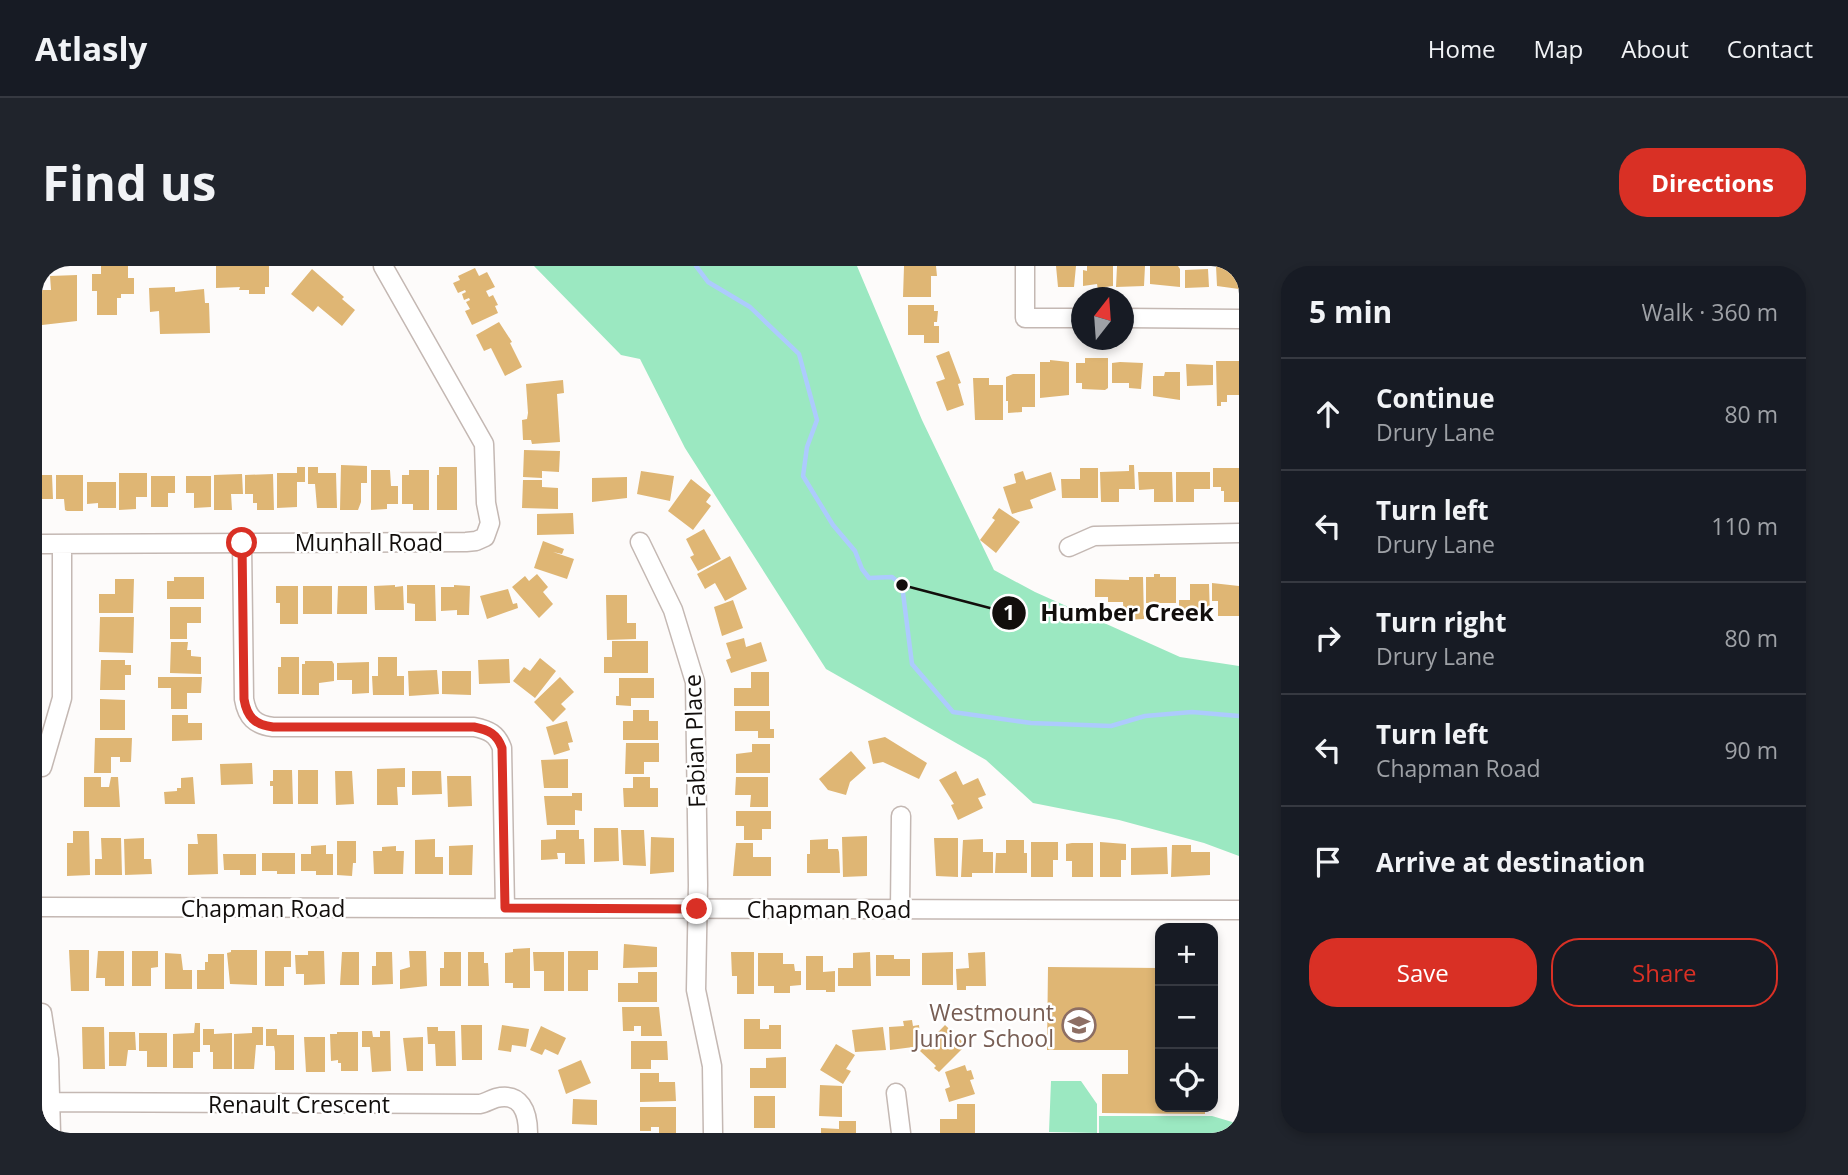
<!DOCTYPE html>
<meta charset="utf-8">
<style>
body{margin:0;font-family:"Open Sans",sans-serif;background:#20242c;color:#f1f3f6}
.controls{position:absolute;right:21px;bottom:21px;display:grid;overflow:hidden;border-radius:14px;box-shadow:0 4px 10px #0003}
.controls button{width:63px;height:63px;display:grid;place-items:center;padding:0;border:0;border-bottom:2px solid #363941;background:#171b24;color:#f1f3f6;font:35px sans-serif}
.compass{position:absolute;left:1029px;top:21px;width:63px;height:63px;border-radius:50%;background:#171b24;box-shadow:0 4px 10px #0003;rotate:17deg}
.stop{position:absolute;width:21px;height:21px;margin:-16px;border:5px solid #d93025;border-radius:50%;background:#fff}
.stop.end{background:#d93025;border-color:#fff;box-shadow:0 2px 7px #0008}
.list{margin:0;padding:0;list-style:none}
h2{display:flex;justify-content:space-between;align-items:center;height:91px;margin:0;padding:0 28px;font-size:30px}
h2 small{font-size:23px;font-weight:400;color:#9ea1a6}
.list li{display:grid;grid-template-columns:46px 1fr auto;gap:21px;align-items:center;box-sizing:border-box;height:112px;padding:0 28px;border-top:2px solid #363941}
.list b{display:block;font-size:26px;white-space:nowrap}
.list p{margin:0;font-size:23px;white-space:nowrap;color:#9ea1a6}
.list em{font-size:23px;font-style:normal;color:#9ea1a6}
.actions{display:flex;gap:14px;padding:21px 28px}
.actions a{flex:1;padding:16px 0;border:2px solid #d93025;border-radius:28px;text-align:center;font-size:24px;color:#d93025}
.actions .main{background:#d93025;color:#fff}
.icon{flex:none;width:38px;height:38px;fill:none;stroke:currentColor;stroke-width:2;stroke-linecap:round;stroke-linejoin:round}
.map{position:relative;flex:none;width:1197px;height:867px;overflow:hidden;border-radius:28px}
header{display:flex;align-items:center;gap:42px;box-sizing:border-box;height:98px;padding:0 35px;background:#171b24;border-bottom:2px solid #363941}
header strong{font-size:33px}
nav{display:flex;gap:38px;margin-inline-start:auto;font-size:24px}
.intro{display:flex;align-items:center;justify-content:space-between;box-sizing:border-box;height:168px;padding:0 42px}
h1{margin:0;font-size:49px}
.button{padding:18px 32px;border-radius:28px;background:#d93025;color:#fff;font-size:24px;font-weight:700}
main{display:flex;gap:42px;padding:0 42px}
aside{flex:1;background:#171b24;border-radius:28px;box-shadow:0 4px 10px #0003}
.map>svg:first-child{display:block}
.green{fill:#9be8c1}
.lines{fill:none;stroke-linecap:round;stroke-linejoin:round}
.stream{stroke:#adcbfd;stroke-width:4.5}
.building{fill:#dfb674}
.street-casing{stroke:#c4b8b3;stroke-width:21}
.street{stroke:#fff;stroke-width:18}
.route{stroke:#d93025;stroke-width:9}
.labels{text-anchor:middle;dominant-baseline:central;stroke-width:5;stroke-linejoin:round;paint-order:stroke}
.street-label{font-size:23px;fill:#120e0c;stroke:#fff}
.education-label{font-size:23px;fill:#785e54;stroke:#fff;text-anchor:end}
.leader{fill:none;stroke:#120e0c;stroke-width:2.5}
.callout-dot{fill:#120e0c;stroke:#fff;stroke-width:2.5}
.mark-label{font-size:21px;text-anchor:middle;font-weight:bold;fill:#fff}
.callout-label{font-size:24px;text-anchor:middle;font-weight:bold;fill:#120e0c;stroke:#fff;stroke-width:5;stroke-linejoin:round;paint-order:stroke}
</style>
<header>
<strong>Atlasly</strong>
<nav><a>Home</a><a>Map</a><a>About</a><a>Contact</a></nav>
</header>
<div class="intro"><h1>Find us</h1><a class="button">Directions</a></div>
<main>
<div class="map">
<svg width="1197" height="867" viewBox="0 0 1197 867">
<rect width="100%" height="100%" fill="#fdfbfa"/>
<path class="green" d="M492,0H815L880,154L952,304L993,326L1138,391L1197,400V590L1162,577L1077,554L991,537L944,494L784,403L643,182L598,93L579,89Z
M1009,815H1039L1055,838V867L1007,866Z
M1057,850H1170L1197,858V863L1192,867H1057Z"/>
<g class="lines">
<path class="stream" d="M654,0L666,16L708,41L757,88L775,154L765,181L761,210L791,259L813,285L820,303L827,312L850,311L860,319L870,398L911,446L989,457L1069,460L1103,450L1150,446L1197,450"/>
</g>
<path class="building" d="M59,0H86V12H92V28H79V32H75V49H55V25H50V8H59Z
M174,0H227V21H223V28H207V24H197L198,21L174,22Z
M862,0H894L895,10H889V31H861Z
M1014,0H1034L1032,21H1016Z
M1045,0H1071V20L1063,21V24H1056L1055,18L1041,20V4L1045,5Z
M1075,0H1103L1102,20L1074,21Z
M1108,0H1136L1138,3V21L1108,18Z
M1174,0H1197V23L1175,20Z
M433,2L437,10L445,6L453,21L444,25L447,31L451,29L456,39L453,40L456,47L430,59L423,45L428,43L424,36L428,34L427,32L422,34L420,28L424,26L423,24L416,27L411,17L418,14L416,10Z
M270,3L302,31L300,33L313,44L300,60L276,40L271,46L249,28Z
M1166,3L1167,21L1143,22V4Z
M35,9V55L0,59V24H9L8,10Z
M133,21V26L162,23L163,37H167L168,67L118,68L117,45L108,46L107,22Z
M866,39H892V45H896L895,56H892V60H897V77H882V69H866Z
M457,56L470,76L468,77L480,101L463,110L449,82L442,85L434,69Z
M907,85L919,117L916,118L922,139L905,145L894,116L903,113L894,90Z
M1043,92H1066V122L1063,124L1040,123V117H1034V97H1043Z
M1008,94L1027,96V129L998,132V96H1008Z
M1174,95H1197V129H1185V136H1179V140H1175Z
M1078,96L1101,97L1099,123L1087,122V117H1070V97Z
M1144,98L1171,99V119L1145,120Z
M1123,106H1138V134L1111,130V110H1122Z
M971,108H993V141H980V146L966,147V135H964V111Z
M931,112H947V119H961V154H933Z
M521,114L522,127L515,128L518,176L490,178L489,174H481L480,154L485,153L486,147L484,118Z
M482,184L518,185L517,206L500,205V212L481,211Z
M299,199L325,200V217H319V236L316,244H298Z
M1087,199H1092L1093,223H1077V236H1059L1058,206L1087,205Z
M255,201H263V216H255V241L235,242V207H255Z
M266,201H276V207H294L295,242H275L273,218H266Z
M397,201H415V244H395V209H397Z
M1038,202H1056V232H1020L1019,213H1038Z
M1171,202H1197V236H1182V225H1179V221H1171Z
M329,204H348L349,220H356V238H345V243L329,244Z
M367,204H387V244H371V238H360V209H367Z
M599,205L632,210L628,235L595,228Z
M981,205L984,214L1009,206L1014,224L988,234L991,242L970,248L961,221L974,217L972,208Z
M1096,206H1130L1131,236H1112V223L1097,224Z
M1134,206H1168V223H1152V236H1134Z
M77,207H105V231H94V243L77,244Z
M200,208L201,228H189L190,244H172V209Z
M231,208L232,244H215V237H211V228H203V209Z
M0,209H10L11,233H0Z
M14,209H41V245H25L23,244L22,233H14Z
M109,210H133V227H126V241H109Z
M144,210H169V241L152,242V227H144Z
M585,211V232L550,236V212Z
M649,213L669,229L664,236L669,240L651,264L626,245Z
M481,214H500V221L516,222V243L480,242Z
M45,216H74V242H56V237L45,238Z
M957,242L978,256L954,287L938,274L953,254L950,252Z
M531,247L532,268L495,269V248Z
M662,263L679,293L656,305L648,291L652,289L644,273Z
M501,275L522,283L520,288L511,286L532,293L525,313L492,302Z
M688,290L705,323L683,335L673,317L663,323L655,308Z
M495,308L506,321L501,326L511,338L497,352L470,321L483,310L487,315Z
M1112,308H1118V311H1134V337H1104V311H1112Z
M132,311H162V333H125V315H132Z
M1087,311H1101L1102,353L1082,354L1081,336H1066V331H1053V313L1087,314Z
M73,313H92L91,347H57V328H73Z
M1170,317L1197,320V350H1176V335H1170Z
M1148,318H1167L1168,351L1137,352V334H1148Z
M353,319V321L361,320L362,344H333L332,320Z
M365,319H393L394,355H373V338L365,337Z
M412,319L428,320L427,349H415V344L399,345V321H412Z
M234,320H256V358H238V337H234Z
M261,320H290V348H261Z
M296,320H325V348H295Z
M466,323L471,338L475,337L476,342L445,353L438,330Z
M564,329H585V357H594V373L565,374Z
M691,334L701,362L680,370L672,341Z
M128,341H159V357H145V373H128Z
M58,351H92L91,387L57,386Z
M702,372L704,381L719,376L725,395L689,407L684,394L689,392L684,377Z
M570,375H606V407H562V391H570Z
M129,376H146L145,384H149V390L159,391V408L128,407Z
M239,391H257V428H236V401H239Z
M336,391H355V410H362V429H331L330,410H336Z
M498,392L514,405L493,432L471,415L482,401L488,405Z
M467,393L468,417L437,418L436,394Z
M59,394H83V399H89V409H83V424H58Z
M263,395H290L292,398V415L277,417V429H260V398H263Z
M327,396V427L310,428V414H295V397Z
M395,404L397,428L367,430L366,405Z
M400,405H429V429L400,428Z
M709,406H727V440H692V422H709Z
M116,411H160L159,427H145V443H129V422H116Z
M518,411L532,426L519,438L524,443L511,456L492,436Z
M577,412H612V432H589V440L574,439V430H577Z
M58,433L83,434V464H58Z
M591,444H607V455H616V474H581V455H591Z
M693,445H728V463H732V472H716V465H693Z
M130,449H146V457H160V474L130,475Z
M525,455L531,476L526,477L528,484L512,489L504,461Z
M843,471L885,497L877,513L841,496L831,498L826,475Z
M53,472H90L89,496H78V491H69V507H52Z
M584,477H617V496H602V508H583Z
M710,478H728V507H694V488L710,486Z
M809,485L824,502L808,516L804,529L786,524L777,513Z
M526,493V522H502L499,494Z
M210,497L211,518L179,519L178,498Z
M363,502V521H355L356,539H335V503Z
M231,504H250L251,538H231V520H228V515H231Z
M256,504H276V538H256Z
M293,505H310L312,538L294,539Z
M370,505H399L400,528L370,529Z
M914,505L921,519L936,512L944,529L936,532L941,542L916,554L909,539L912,538L897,514Z
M405,510H429L430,540L406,541Z
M42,511H59V521H67L69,511H76L78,541H42Z
M151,511L153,538H123L122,526L135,525V522H139V512Z
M591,511H608V522H616V541H582L581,522H591Z
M694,511H726V541H708L709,529H693Z
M530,527H540V545L533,544V559H505L502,530H530Z
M694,545H729V563H720V574H702V560H694Z
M552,562H576L577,595L552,596Z
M514,564H537V573H542L543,598H523V587H515L516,593L499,594V574L514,573Z
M579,564H602L604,600L581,599Z
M31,565H47L48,609L25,610V577H31Z
M155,568H175L176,608L146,609V578H156Z
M825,570V610L801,611L800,571Z
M609,571L632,572V606L608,608Z
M59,572H79L80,609H53V593H60Z
M102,572V593H109L110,608L83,609L82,573Z
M892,572H916V611L894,610Z
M393,573V591H401V608H373V574Z
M786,573V583H796L797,586L798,607H765V588H768V574Z
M941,573V586H951V607H930V611H919L921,574Z
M964,574H982V587H985V607H953L954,587H964Z
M295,575H314V597H311L310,610L295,609Z
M989,576H1016V594H1011V611H989Z
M1058,576L1084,578V594H1079V611H1058Z
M694,577H711V591H729V610H691Z
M1030,577H1051V611H1030V595H1024V578Z
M284,579V588H291V609H274V605H259V588H269V580Z
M431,579L430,609H407V580Z
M1130,579H1149V586H1168V609L1129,611Z
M354,580V585H362L361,608H332L331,585H340V581Z
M1125,581L1126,608L1089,609V582Z
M220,587H253V608H235V605H220Z
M181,588H214V609H198V604H182Z
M582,678L615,681V701L581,702Z
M488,682V722H471V717H463V687L471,686V683Z
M27,684H47V725H29Z
M189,684H215V719L188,718L185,687L189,686Z
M56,685H82V720H63V712H54Z
M90,685H116V701L109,702V720H90Z
M223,685H249V701H242V720H223Z
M266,685H282L283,718L262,719V708H254L253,689H266Z
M367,685H384L385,720L358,723V704L368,701Z
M526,685H556V704H546V725H526Z
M300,686H317V719H298Z
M334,686H350L351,718L330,719V700H334Z
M402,686H419V720H398V702H402Z
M426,686H442V697H446L447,720H426Z
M491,686H522V725H502V705H492Z
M689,686H712V728H695V710H690Z
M828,686L829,720H796V702H811V687Z
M911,686V719H880V687Z
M943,686L944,720H924V724H915L914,703L927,702L926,687Z
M123,687L139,688L141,704H150V723H123Z
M716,687H741V698H752L753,705H759V719L748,720V727H732V720H716Z
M166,688H182V723H155V704H163V696H166Z
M834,689H852V693H868V710H834Z
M764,690H781V706L793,705V726H784V724H764Z
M1006,701L1118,702V782H1114V804H1118V841H1163V848L1060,847V808H1086V784H1005Z
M596,706H615V736H576V717H596Z
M580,741H617L620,770H599V760H592V765H581Z
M702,753H718V763H727V759H739V783H702Z
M870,754L871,760L877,759L879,780L848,784L847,761L862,760L861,755Z
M153,757H158V786H151V802H131V768L152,767Z
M419,759H440V794H420Z
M460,759L487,763L484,781L470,779L469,786L456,784Z
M903,759L924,779L897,806L892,802L894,800L878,785Z
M499,760L524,772L516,789L503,783L500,789L488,784Z
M40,761H62L63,803H41Z
M210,761H221V779H214L212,803H192V768L210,767Z
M385,761H396V765H413L414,800H394L393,778H386Z
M841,761L844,784L813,786L810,764Z
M161,763H172V768L190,767V803H171V786H168V779H161Z
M224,763H235V769H252V804H233V786L232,780H224Z
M320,765H330L331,771H338V765H348L349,805L330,806L328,781H320Z
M67,766H93L94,784H86L84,800H67Z
M295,766H316V805H299V797H296V794L289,795L288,768H295Z
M97,767H125V801H105V785H97Z
M262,771H283V806H264Z
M381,771V805H365L361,772Z
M589,775H625L626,794H609V803H589Z
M794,778L813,789L804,803L809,805L801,818L778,804Z
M744,791V822H708V802H724V792Z
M539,794L549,817L524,828L516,804Z
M923,799L925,805L929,804L932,813L928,814L933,828L907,836L903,823L908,821L903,806Z
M598,807H617V816H633L634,835L598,836Z
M778,819L800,820V851L777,850Z
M712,830H733V862H712Z
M531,833L555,834V859L530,858Z
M915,838H933V867H898V853H915Z
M598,841H634V867H617V861H609V865H598Z
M797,855H814V867H779V862L797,863Z"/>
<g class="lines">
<defs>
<path id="street" d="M983,0V52H1040
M1082,52L1197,53
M598,276L631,344L653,416L656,619L654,724L670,800L671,867
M200,277L202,433C205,451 213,459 231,461H432C447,464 455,468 460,482L463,642
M0,278L424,276L434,275L443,271L448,257L444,237L442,178L341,0
M1027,281L1052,270L1197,267
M0,501L20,432V278
M0,641L1197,644
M858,643L859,550
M0,747L7,793L9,867
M854,827L859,867
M0,836L438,838C443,837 448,834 454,832C479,826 486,846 486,867"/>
</defs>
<use href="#street" class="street-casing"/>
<use href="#street" class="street"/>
</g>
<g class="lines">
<path class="route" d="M200,277L202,433C205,451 213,459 231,461H432C447,464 455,468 460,482L463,642L655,643"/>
</g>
<defs>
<symbol id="school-ring" viewBox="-11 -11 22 22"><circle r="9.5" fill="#fff" stroke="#8d6e63" stroke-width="1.5"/><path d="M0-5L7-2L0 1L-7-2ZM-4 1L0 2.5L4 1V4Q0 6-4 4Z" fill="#8d6e63"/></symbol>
</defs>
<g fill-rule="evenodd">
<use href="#school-ring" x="1018" y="740" width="38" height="38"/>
</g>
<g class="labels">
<g class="street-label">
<text x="327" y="276">Munhall Road</text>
<text transform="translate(652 475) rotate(-92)">Fabian Place</text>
<text x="221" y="642">Chapman Road</text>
<text x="787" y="643">Chapman Road</text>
<text x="257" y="838">Renault Crescent</text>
</g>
<g class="education-label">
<text x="1012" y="746">Westmount<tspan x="1012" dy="26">Junior School</tspan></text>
</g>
</g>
<path class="leader" d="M860 319L967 347"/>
<g class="callout-dot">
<circle cx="860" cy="319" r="7"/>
<circle cx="967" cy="347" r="18"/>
</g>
<g class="mark-label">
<text x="967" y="354">1</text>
</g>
<g class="callout-label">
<text x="1085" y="355">Humber Creek</text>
</g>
</svg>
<div class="controls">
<button>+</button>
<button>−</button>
<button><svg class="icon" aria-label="locate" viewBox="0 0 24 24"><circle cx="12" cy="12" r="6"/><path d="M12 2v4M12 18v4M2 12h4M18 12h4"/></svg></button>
</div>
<svg class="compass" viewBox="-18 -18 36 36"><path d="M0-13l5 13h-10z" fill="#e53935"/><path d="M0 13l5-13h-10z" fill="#9ea1a6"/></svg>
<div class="stop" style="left:200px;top:277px"></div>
<div class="stop end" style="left:655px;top:643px"></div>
</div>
<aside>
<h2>5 min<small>Walk · 360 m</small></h2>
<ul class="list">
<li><svg class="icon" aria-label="ahead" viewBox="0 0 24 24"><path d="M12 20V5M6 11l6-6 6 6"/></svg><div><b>Continue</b><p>Drury Lane</p></div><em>80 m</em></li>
<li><svg class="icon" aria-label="left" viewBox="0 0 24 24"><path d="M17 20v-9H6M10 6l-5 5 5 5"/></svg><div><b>Turn left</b><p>Drury Lane</p></div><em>110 m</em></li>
<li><svg class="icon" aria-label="right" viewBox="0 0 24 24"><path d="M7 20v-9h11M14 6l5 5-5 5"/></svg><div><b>Turn right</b><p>Drury Lane</p></div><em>80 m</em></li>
<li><svg class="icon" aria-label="left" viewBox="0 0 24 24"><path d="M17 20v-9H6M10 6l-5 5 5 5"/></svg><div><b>Turn left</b><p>Chapman Road</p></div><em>90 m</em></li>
<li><svg class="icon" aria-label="arrive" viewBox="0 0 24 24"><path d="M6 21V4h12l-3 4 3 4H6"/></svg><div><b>Arrive at destination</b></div></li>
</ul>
<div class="actions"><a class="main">Save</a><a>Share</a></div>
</aside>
</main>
